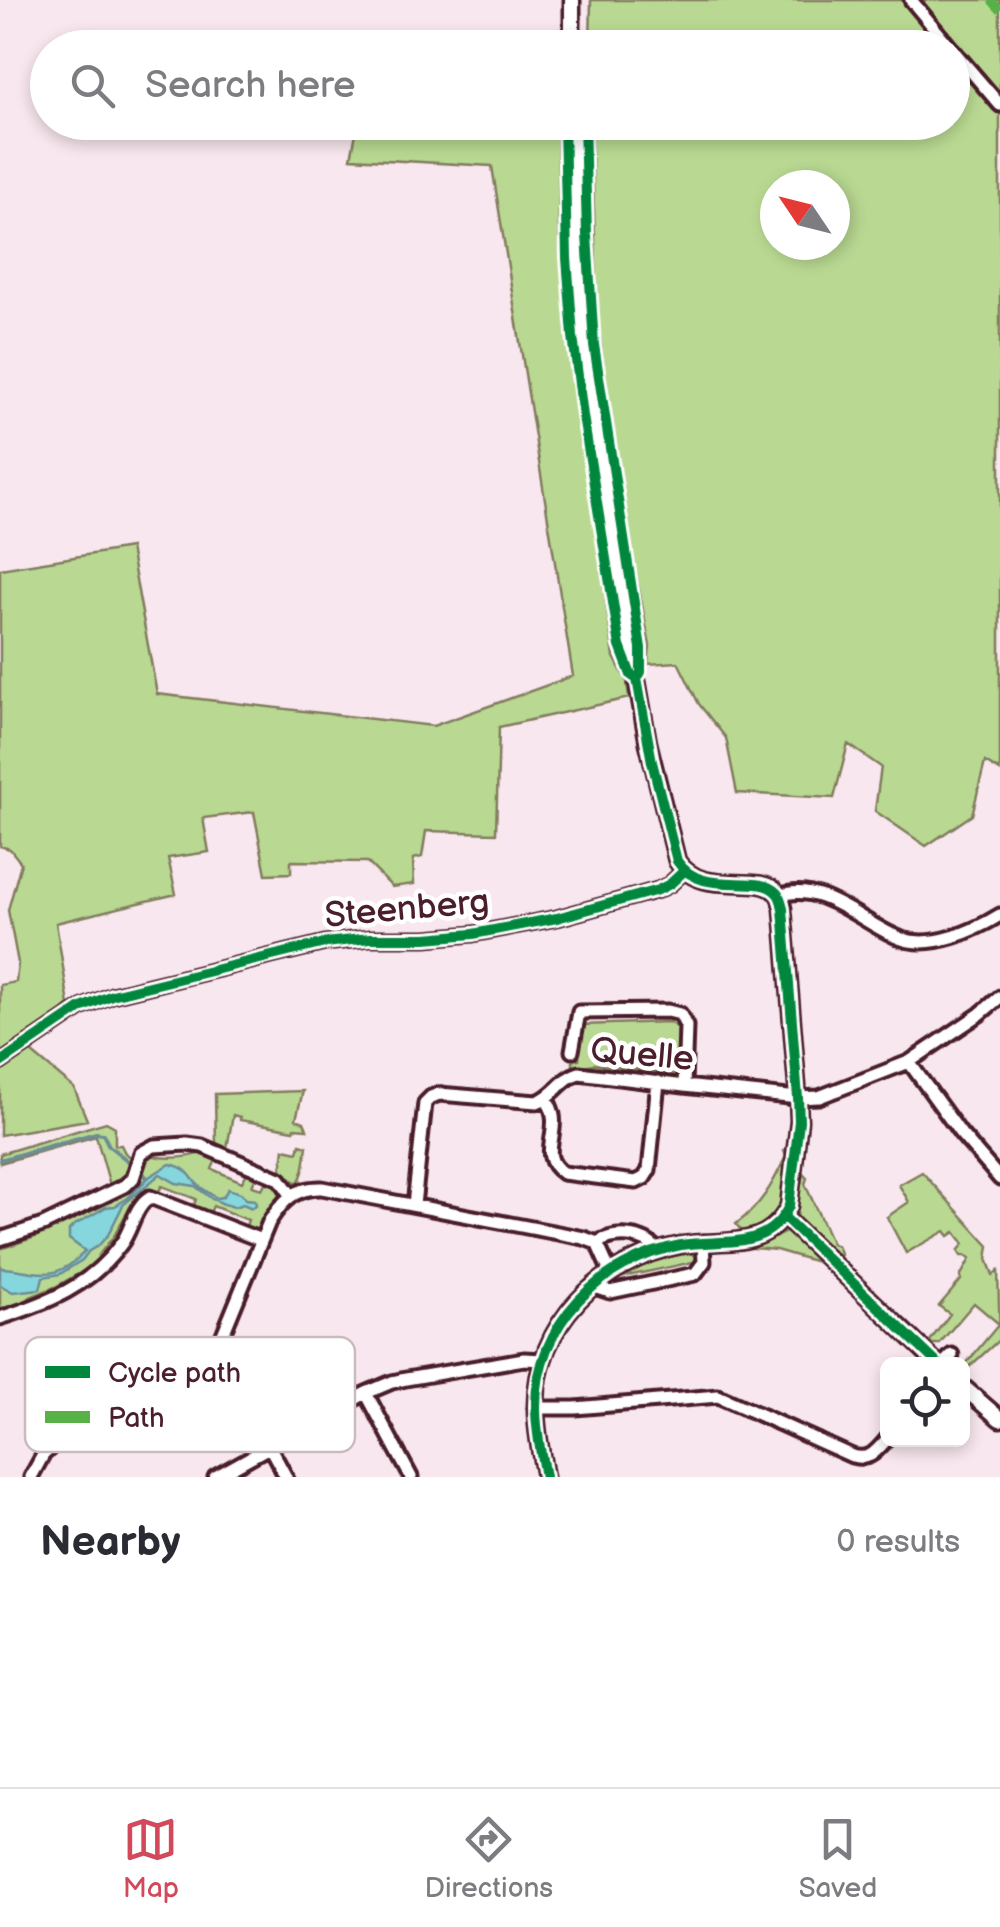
<!DOCTYPE html>
<style>
body{margin:0;font-family:"Balsamiq Sans",sans-serif;background:#f2f2f3;color:#2b2b33}
.controls{position:absolute;right:30px;bottom:30px;display:grid;overflow:hidden;border-radius:15px;box-shadow:0 5px 15px #0003}
.controls button{width:90px;height:90px;display:grid;place-items:center;padding:0;border:0;border-bottom:2px solid #e1e1e2;background:#fff;color:#2b2b33;font:50px sans-serif}
.compass{position:absolute;left:760px;top:170px;width:90px;height:90px;border-radius:50%;background:#fff;box-shadow:0 5px 15px #0003;rotate:305deg}
.list{margin:0;padding:0;list-style:none}
h2{display:flex;justify-content:space-between;align-items:center;height:130px;margin:0;padding:0 40px;font-size:42px}
h2 small{font-size:32px;font-weight:400;color:#7c7c81}
.icon{flex:none;width:55px;height:55px;fill:none;stroke:currentColor;stroke-width:2;stroke-linecap:round;stroke-linejoin:round}
.map{position:relative;flex:none;width:1000px;height:1477px;overflow:hidden}
.search{position:absolute;background:#fff;box-shadow:0 5px 15px #0003;left:30px;right:30px;top:30px;height:110px;display:flex;align-items:center;gap:25px;box-sizing:border-box;padding:0 35px;border-radius:55px;color:#7c7c81;font-size:38px}
.sheet{height:310px;background:#fff}
nav{display:flex;justify-content:space-around;align-items:center;box-sizing:border-box;height:140px;border-top:2px solid #e1e1e2;background:#fff;font-size:28px;color:#7c7c81}
nav a{display:grid;justify-items:center;gap:5px}
nav .on{color:#d1495b}
.map>svg:first-child{display:block}
.green{fill:#b9d992;stroke:#827c5e;stroke-width:2.5;fill-rule:evenodd}
.water{fill:#85d7dd;stroke:#6d8d96;stroke-width:2.5}
.lines{fill:none;stroke-linecap:round;stroke-linejoin:round}
.stream{stroke:#6d8d96;stroke-width:4}
.minor-casing{stroke:#4a1f2b;stroke-width:19}
.tertiary-casing{stroke:#4a1f2b;stroke-width:21}
.minor{stroke:#fff;stroke-width:11}
.tertiary{stroke:#fff;stroke-width:14}
.quiet{stroke:#57b146;stroke-width:8;stroke-dasharray:15 8;stroke-linecap:butt}
.cycleway-casing{stroke:#fff;stroke-width:16}
.cycleway{stroke:#00873e;stroke-width:10}
.labels{text-anchor:middle;dominant-baseline:central;stroke-width:9;stroke-linejoin:round;paint-order:stroke}
.street-label{font-size:35px;fill:#4a1f2b;stroke:#fff}
.key{fill:#fff;stroke:#c9bcbf;stroke-width:2.5}
.key-label{font-size:28px;fill:#4a1f2b}
</style>
<div class="map">
<svg width="1000" height="1477" viewBox="0 0 1000 1477">
<rect width="100%" height="100%" fill="#f8e7ee"/>
<filter id="ink" filterUnits="userSpaceOnUse"><feTurbulence type="fractalNoise" baseFrequency=".01" numOctaves="2"/><feDisplacementMap in="SourceGraphic" scale="20" xChannelSelector="R" yChannelSelector="G"/><feConvolveMatrix kernelMatrix="1 2 1 2 8 2 1 2 1" color-interpolation-filters="sRGB"/></filter>
<g filter="url(#ink)">
<path class="green" d="M591,0H1000V771L985,762L972,815L926,846L875,811L881,767L848,744L834,798L737,793L726,738L699,704L678,662L648,664L650,646L619,484L598,321L591,123L952,122V48H590ZM775,185H835V245H775Z
M358,123H557L559,228L566,332L614,657L627,682L629,698L499,727L496,833L426,831L422,857L413,859L414,884L392,887L367,862L291,861V873L266,874L254,812L203,818L209,852L168,858L176,894L56,923L69,1005L51,1022L0,1054V985L16,982L18,963L8,910L21,863L10,849L0,846V569L130,548L157,694L433,726L573,676L492,166L351,158Z
M669,1022L678,1028L677,1075L594,1064L573,1068V1060L579,1059L581,1025Z
M31,1052L74,1088L87,1120L0,1135V1070Z
M303,1091L296,1119L304,1122L307,1129L295,1128L294,1130L240,1120V1117L233,1115L227,1148L216,1144L215,1094Z
M106,1122L115,1127V1145H121L125,1153L131,1157L126,1174L110,1185L96,1136L0,1163V1154Z
M300,1144L307,1146C305,1158 305,1173 298,1182H295L281,1171L284,1149L298,1152Z
M787,1148L790,1151C785,1187 788,1225 743,1233L736,1224C761,1206 773,1184 786,1156L784,1151Z
M200,1153L216,1160L212,1169L242,1182L247,1173L256,1176L252,1186L262,1189L266,1181L279,1188L280,1194L256,1230L251,1232L245,1229L248,1220L213,1206L209,1215L193,1209L196,1199L162,1186L157,1194L149,1193L140,1182L145,1159L150,1154C160,1160 190,1158 200,1153Z
M922,1172L989,1246L987,1259L993,1275L998,1271L1000,1339L968,1368L965,1365L999,1324L974,1303L939,1344H932L930,1341L950,1314L939,1306L961,1280L960,1277L970,1259L966,1256H961L958,1251L964,1244L955,1232L949,1236L945,1231L906,1253L887,1217L909,1202L899,1185Z
M803,1174L807,1178L805,1184L832,1244L837,1246L841,1255L837,1259L798,1219L796,1207Z
M135,1184L145,1193L135,1201L132,1212L126,1214L114,1236L98,1256V1262L82,1276L76,1275L55,1287L30,1297L26,1303L7,1309L0,1306V1249L38,1236L40,1230L100,1204Z
M786,1232L792,1234L824,1264L776,1250L753,1248Z
M691,1253L699,1258L698,1264L692,1270L693,1262L618,1278L611,1288L609,1286C627,1263 664,1257 691,1253Z"/>
<path class="water" d="M170,1164C184,1167 188,1172 196,1183C202,1189 210,1194 217,1198L223,1197L228,1189L241,1193L246,1199L255,1200L256,1205L252,1208L243,1204L234,1207L224,1204L212,1199L195,1186L176,1183L160,1174L123,1205L108,1235L98,1246L89,1251L82,1260L60,1274L43,1277L40,1289L13,1292L0,1285V1268C38,1269 53,1286 85,1251L69,1239V1230L73,1226L106,1207L115,1206L128,1198L149,1177Z"/>
<g class="lines">
<path class="stream" d="M0,1160L96,1133L103,1134L109,1146L128,1161
M143,1173L147,1178"/>
<defs>
<path id="minor" d="M911,0L951,48
M952,49L1000,105
M779,896C821,879 865,926 902,939C933,949 974,931 1000,915
M572,1051L579,1012L668,1011L680,1014L686,1026L684,1086
M909,1062L961,1134L1000,1179
M0,1063L81,1008L112,995L325,943L370,938H426L473,934L557,918L658,890L670,884L684,871
M547,1099C549,1104 552,1109 553,1115C557,1137 539,1157 563,1173L636,1182L644,1178L649,1170L658,1082
M414,1205L425,1103L431,1097L439,1094L537,1102C555,1096 561,1078 579,1073L684,1086L798,1098L819,1097L909,1062L980,1014L1000,997
M0,1239L43,1225L126,1185L133,1178L141,1153L154,1146L187,1144L202,1146L280,1179L291,1195
M597,1243C615,1232 644,1233 658,1251
M592,1286L610,1292L695,1274L704,1262L703,1242
M0,1318C47,1303 91,1286 121,1244C132,1230 134,1206 150,1197L261,1240
M217,1349L286,1477
M943,1364L952,1355
M366,1393L411,1477
M535,1408H575L718,1396L852,1456C871,1461 876,1451 888,1438
M31,1477L43,1455L71,1428L108,1406L217,1349L269,1222C283,1200 296,1187 322,1188L584,1238L597,1243L610,1272
M215,1477L366,1393L392,1382L406,1379L524,1359L543,1360"/>
<path id="tertiary" d="M572,0V48
M784,1217L938,1364
M962,1386L1000,1419
M545,1477C541,1454 536,1431 536,1408C535,1324 601,1260 681,1245C723,1238 767,1252 789,1206L799,1121L798,1098L783,909C782,904 781,897 777,893C758,871 702,899 677,861L648,743L602,484L586,362L580,294L574,122"/>
</defs>
<use href="#minor" class="minor-casing"/>
<use href="#tertiary" class="tertiary-casing"/>
<use href="#minor" class="minor"/>
<use href="#tertiary" class="tertiary"/>
<path class="quiet" d="M991,0L1000,10"/>
<defs>
<path id="cycleway" d="M564,122L567,258L573,336L583,416L620,646L631,675L637,679
M0,1063L81,1008L112,995L325,943L370,938H426L473,934L557,918L658,890L670,884L684,871
M784,1217L938,1364
M545,1477C541,1454 536,1431 536,1408C535,1324 601,1260 681,1245C723,1238 767,1252 789,1206L799,1121L798,1098L783,909C782,904 781,897 777,893C758,871 702,899 677,861L652,762L637,679L641,672V648L594,345L587,235L584,122"/>
</defs>
<use href="#cycleway" class="cycleway-casing"/>
<use href="#cycleway" class="cycleway"/>
</g>
</g>
<g class="labels">
<g class="street-label">
<text transform="translate(407 909) rotate(-5)">Steenberg</text>
<text transform="translate(642 1055) rotate(5)">Quelle</text>
</g>
</g>
<rect x="25" y="1337" width="330" height="115" rx="15" class="key"/>
<rect x="45" y="1366" width="45" height="12" fill="#00873e"/>
<rect x="45" y="1411" width="45" height="12" fill="#57b146"/>
<g class="key-label">
<text x="108" y="1382">Cycle path</text>
<text x="108" y="1427">Path</text>
</g>
</svg>
<div class="controls">
<button><svg class="icon" aria-label="locate" viewBox="0 0 24 24"><circle cx="12" cy="12" r="6"/><path d="M12 2v4M12 18v4M2 12h4M18 12h4"/></svg></button>
</div>
<svg class="compass" viewBox="-18 -18 36 36"><path d="M0-13l5 13h-10z" fill="#e53935"/><path d="M0 13l5-13h-10z" fill="#7c7c81"/></svg>
<div class="search"><svg class="icon" aria-label="search" viewBox="0 0 24 24"><circle cx="10" cy="10" r="6"/><path d="M15 15l6 6"/></svg>Search here</div>
</div>
<section class="sheet">
<h2>Nearby<small>0 results</small></h2>
<ul class="list">
</ul>
</section>
<nav>
<a class="on"><svg class="icon" aria-label="map" viewBox="0 0 24 24"><path d="M3 6l6-2 6 2 6-2v14l-6 2-6-2-6 2zM9 4v14M15 6v14"/></svg>Map</a>
<a><svg class="icon" aria-label="directions" viewBox="0 0 24 24"><path d="M12 3l9 9-9 9-9-9zM9 14v-3h6M13 9l2 2-2 2"/></svg>Directions</a>
<a><svg class="icon" aria-label="saved" viewBox="0 0 24 24"><path d="M7 4h10v16l-5-4-5 4z"/></svg>Saved</a>
</nav>
